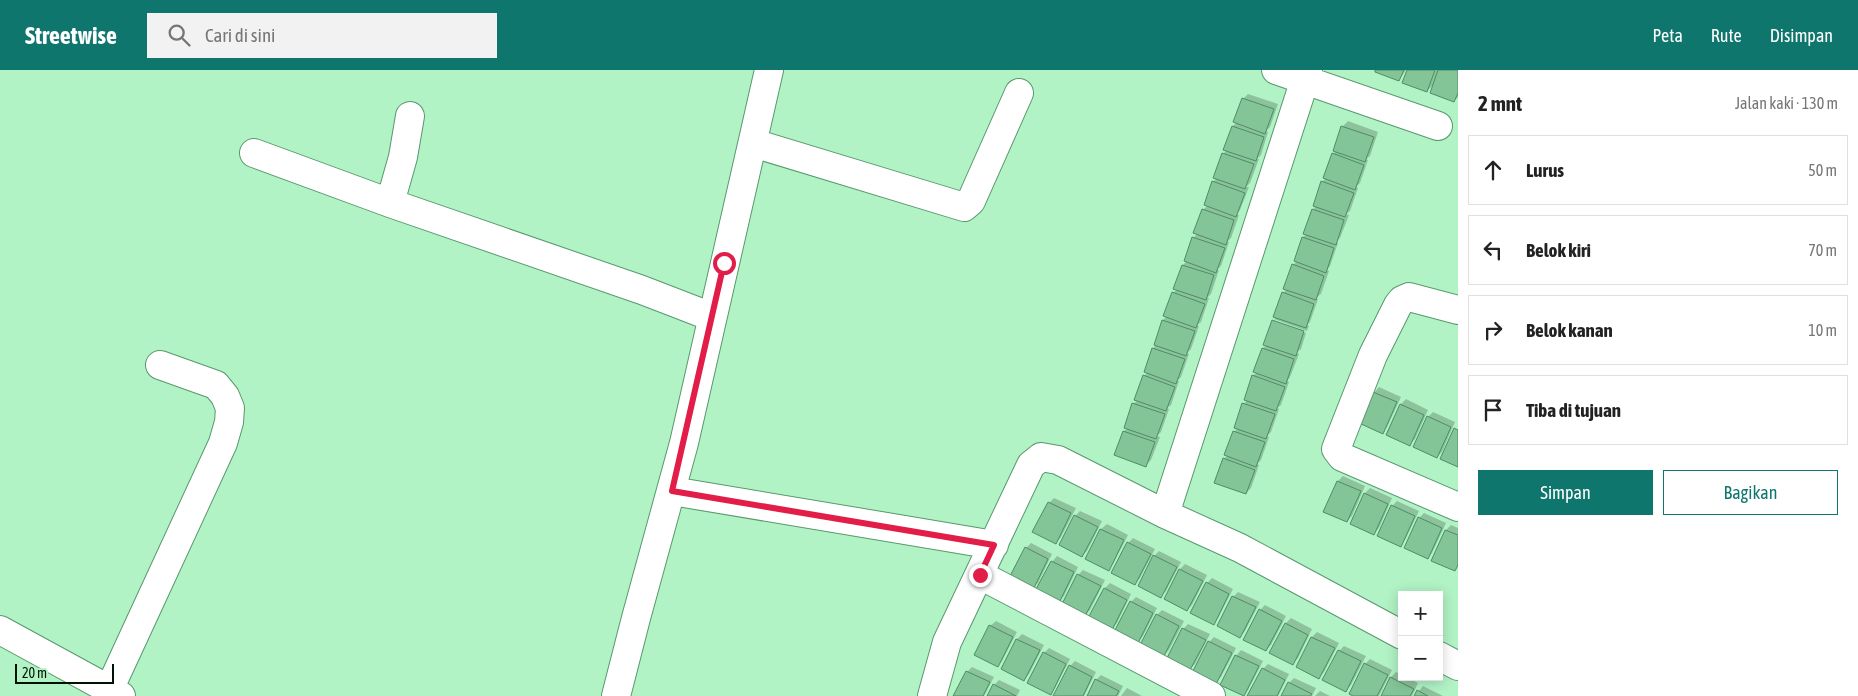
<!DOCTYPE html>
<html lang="id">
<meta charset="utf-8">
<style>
body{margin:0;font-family:"Asap Condensed",sans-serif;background:#f2f2f2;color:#222}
.controls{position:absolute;right:15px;bottom:15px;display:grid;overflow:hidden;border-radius:0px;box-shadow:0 2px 12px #0003}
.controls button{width:45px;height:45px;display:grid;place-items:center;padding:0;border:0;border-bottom:1px solid #e0e0e0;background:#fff;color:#222;font:25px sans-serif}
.scale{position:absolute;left:15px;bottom:12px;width:99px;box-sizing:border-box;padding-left:5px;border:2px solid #001204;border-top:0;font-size:14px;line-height:18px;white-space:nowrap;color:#001204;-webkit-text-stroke:4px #b1f3c5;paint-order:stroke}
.stop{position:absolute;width:15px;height:15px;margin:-11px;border:4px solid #e11d48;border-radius:50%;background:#fff}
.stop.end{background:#e11d48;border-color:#fff;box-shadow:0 1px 5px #0008}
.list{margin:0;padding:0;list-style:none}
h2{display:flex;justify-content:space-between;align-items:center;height:65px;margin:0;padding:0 20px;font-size:21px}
h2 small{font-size:16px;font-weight:400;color:#767676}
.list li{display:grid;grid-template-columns:32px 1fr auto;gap:15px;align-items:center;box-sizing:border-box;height:70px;margin:0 10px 10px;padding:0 10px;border:1px solid #e0e0e0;border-radius:0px}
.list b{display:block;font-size:19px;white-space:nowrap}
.list em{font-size:16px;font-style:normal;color:#767676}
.actions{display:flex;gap:10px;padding:15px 20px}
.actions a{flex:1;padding:11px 0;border:1px solid #0f766e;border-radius:0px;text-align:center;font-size:18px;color:#0f766e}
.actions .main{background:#0f766e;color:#fff}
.icon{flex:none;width:28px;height:28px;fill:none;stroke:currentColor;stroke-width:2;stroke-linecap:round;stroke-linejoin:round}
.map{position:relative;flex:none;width:1458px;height:626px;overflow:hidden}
header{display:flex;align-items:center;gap:30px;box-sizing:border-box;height:70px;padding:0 25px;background:#0f766e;color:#fff}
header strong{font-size:24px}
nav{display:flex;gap:28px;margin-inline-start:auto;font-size:18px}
.search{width:350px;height:45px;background:#f2f2f2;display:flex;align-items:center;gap:12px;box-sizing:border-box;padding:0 18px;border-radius:0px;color:#767676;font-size:19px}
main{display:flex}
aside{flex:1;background:#fff}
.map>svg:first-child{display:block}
.shadow{fill:#0003}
.building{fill:#84c598;stroke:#4d8d63}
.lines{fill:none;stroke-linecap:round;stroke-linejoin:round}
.minor-casing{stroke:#58986e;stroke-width:30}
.minor{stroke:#fff;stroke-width:28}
.route{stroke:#e11d48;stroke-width:6}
</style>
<header>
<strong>Streetwise</strong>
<div class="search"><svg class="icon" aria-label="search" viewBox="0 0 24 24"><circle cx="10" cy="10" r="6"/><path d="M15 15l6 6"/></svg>Cari di sini</div>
<nav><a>Peta</a><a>Rute</a><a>Disimpan</a></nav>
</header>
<main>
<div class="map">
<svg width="1458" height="626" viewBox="0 0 1458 626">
<rect width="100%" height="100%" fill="#b1f3c5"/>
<path class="shadow" d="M1377,0H1406L1399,10Z
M1409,0H1458V27L1454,31L1435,13L1427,21Z
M1248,24L1278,34L1270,57L1266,61L1268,62L1261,85L1257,89H1259L1250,113L1246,117H1249L1240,140L1237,144L1239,145L1231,168L1227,172H1229L1221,196L1217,200H1219L1211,224L1207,228H1209L1201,252L1197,255L1199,256L1191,279L1187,283L1189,284L1181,307L1177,311H1179L1171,335L1167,338L1169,339L1161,362L1157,366L1160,367L1151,390L1146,395L1124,361L1128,358L1133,334L1138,330L1144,306L1148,302L1146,301L1153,278L1157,274H1155L1163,250L1167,246L1173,223L1177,219L1175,218L1183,195L1187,191L1185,190L1194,167L1197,164L1203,140L1207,136L1213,112L1217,108L1223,84L1227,80H1225L1233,56L1237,52L1243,29Z
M1348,51L1378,62L1370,86L1366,89L1368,90L1360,113L1356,117L1358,118L1350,141L1346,144L1349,145L1340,168L1336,172L1338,173L1330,196L1327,200L1329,201L1321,224L1316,228L1318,229L1310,252L1307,255L1309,256L1307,261L1274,249L1277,247L1283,223L1287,219L1293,195L1297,191L1303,167L1307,164L1322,112L1326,108L1333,84L1336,81L1335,80L1343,56Z
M1274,250V252L1306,263L1301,279L1296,283L1299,284L1290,307L1287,311L1289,312L1281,335L1277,338L1279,339L1271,362L1267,366L1269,367L1261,390L1257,394L1259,395L1251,418L1246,423L1224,389L1228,385L1234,362L1238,358L1244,334L1247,330L1253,306L1257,302L1263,278L1267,275Z
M1379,317L1401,327L1387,357L1382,362L1374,323Z
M1406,329L1428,340L1415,369L1410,374L1387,364L1401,334Z
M1433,342L1455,352L1442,382L1437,387L1428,347Z
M1343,406L1365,416L1352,446L1347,451L1325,441L1338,411Z
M1370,418L1392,428L1379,458L1374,463L1352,453L1365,423Z
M1054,428L1076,438L1061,467L1056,473L1049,433Z
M1397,431L1419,441L1405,470L1400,475L1392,436Z
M1080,441L1102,451L1087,481L1082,486L1075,446Z
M1424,443L1446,453L1432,483L1427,488L1419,448Z
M1107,454L1128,465L1113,494L1108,499L1087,488L1101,459Z
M1451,455L1458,458V496L1455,500L1446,460Z
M1133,468L1155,479L1140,508L1135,513L1128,473Z
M1031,473L1052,484L1038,513L1032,518L1026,478Z
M1159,481L1181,492L1166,521L1161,526L1154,486Z
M1057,486L1078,497L1064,526L1059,531L1052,492Z
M1185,494L1207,505L1192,535L1187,540L1165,529L1180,499Z
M1083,500L1105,510L1090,540L1085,545L1078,505Z
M1212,508L1233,519L1218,548L1213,553L1207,513Z
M1110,513L1131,524L1117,553L1112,558L1090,548L1105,518Z
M1238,522L1260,532L1245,561L1240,567L1233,527Z
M1136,527L1157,538L1143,566L1138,572L1131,532Z
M1265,535L1286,546L1271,575L1266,580L1260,540Z
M1162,540L1184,551L1169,580L1164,585L1157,545Z
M1291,548L1312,559L1298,588L1293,593L1271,583L1286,553Z
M996,551L1017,562L1002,591L997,596L990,556Z
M1188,554L1210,564L1195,594L1190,599L1183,559Z
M1317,562L1339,573L1324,602L1319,607L1297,596L1312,567Z
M1022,564L1044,575L1029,604L1024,609L1002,598L1017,569Z
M1214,567L1236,578L1221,607L1216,612L1209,572Z
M1344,576L1366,586L1351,615L1346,621L1339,581Z
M1049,578L1070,589L1055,618L1050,623L1044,583Z
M1241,580L1263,591L1248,620L1243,625L1236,586Z
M1370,589L1392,600L1379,626H1356L1365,594Z
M1075,591L1096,602L1084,626H1056L1070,596Z
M1268,594L1289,604L1278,626H1249L1263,599Z
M972,597L994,607L984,626H955L967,602Z
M1396,602L1402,605V607H1406L1418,613L1412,626H1382L1391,607Z
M1101,605L1123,616L1118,626H1088L1096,610Z
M1294,608L1316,618L1312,626H1282L1289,613Z
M999,610L1020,620L1017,626H988L994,615Z
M1423,616L1443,626H1415Z
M1127,618L1142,626H1121Z
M1320,621L1330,626H1315Z"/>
<path class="building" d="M1375,0H1404L1399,11L1375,2Z
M1407,0H1435L1427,22L1402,13Z
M1438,0H1458V23L1454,32L1430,23Z
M1242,28L1274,39L1265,64L1233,52Z
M1232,56L1264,67L1256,91L1223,80Z
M1341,56L1374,67L1365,92L1333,81Z
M1222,83L1254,94L1245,119L1213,108Z
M1332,83L1364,95L1355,120L1323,108Z
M1212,111L1245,123L1236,147L1204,135Z
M1321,111L1354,123L1345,147L1313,136Z
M1202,139L1234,150L1226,175L1193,163Z
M1312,139L1344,150L1336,175L1303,164Z
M1192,167L1225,178L1216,203L1184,191Z
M1302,167L1334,178L1326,203L1294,191Z
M1292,194L1324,206L1316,230L1283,219Z
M1182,195L1214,205L1206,230L1173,219Z
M1172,222L1205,234L1196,258L1163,246Z
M1282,222L1314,234L1306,258L1273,247Z
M1162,250L1195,261L1186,286L1154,275Z
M1272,250L1304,261L1296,286L1263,275Z
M1152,278L1185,289L1176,314L1144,302Z
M1262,278L1294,289L1286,314L1253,302Z
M1143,305L1175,317L1166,341L1134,330Z
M1252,305L1285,317L1276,341L1244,330Z
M1373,322L1397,332L1383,364L1359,353Z
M1132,333L1165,344L1156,369L1124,358Z
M1242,333L1275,344L1266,369L1234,358Z
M1400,334L1424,345L1410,376L1386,365Z
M1427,346L1451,357L1437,388L1413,377Z
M1454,358L1458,360V397L1440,389Z
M1123,361L1155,372L1146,397L1114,385Z
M1233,361L1265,372L1256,397L1224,385Z
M1223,388L1255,400L1246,424L1214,413Z
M1337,411L1361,421L1347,452L1323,442Z
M1364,423L1388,434L1374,465L1350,454Z
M1048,432L1071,443L1056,474L1032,462Z
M1391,435L1415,446L1401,477L1377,466Z
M1074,445L1098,457L1082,487L1059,475Z
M1418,447L1442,458L1428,489L1404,478Z
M1100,459L1124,470L1109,501L1085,489Z
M1445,460L1458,465V495L1455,501L1431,491Z
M1127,472L1151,484L1135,515L1111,503Z
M1025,477L1048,489L1033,520L1009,508Z
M1153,485L1177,497L1161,528L1138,516Z
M1051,491L1074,502L1059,533L1035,521Z
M1179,499L1203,511L1187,541L1164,529Z
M1077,504L1101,516L1085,546L1062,534Z
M1206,512L1229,524L1214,555L1190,543Z
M1104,518L1127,530L1112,560L1088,548Z
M1232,526L1256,537L1240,568L1217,556Z
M1130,531L1153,543L1138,573L1114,562Z
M1259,539L1282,551L1266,581L1243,570Z
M1156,544L1179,556L1164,586L1140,575Z
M1285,553L1308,565L1293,595L1269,583Z
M989,555L1013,567L998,597L974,585Z
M1182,558L1206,570L1190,600L1167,588Z
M1311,567L1335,578L1319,609L1296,597Z
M1016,569L1040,580L1024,611L1001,599Z
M1208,571L1232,583L1216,614L1193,601Z
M1338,580L1361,591L1346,622L1322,610Z
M1043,582L1066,594L1051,625L1027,613Z
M1235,585L1259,596L1244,626L1220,615Z
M1364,593L1388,605L1377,626H1353L1349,624Z
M1069,595L1092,607L1083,626H1053Z
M1262,598L1285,610L1277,626H1247Z
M966,601L990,612L983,626H953Z
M1390,607L1414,619L1410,626H1381Z
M1095,609L1119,621L1116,626H1087Z
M1288,612L1312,624L1310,626H1281Z
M993,614L1016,626H987Z
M1417,620L1428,626H1414Z"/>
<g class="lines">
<defs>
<path id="minor" d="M1276,0L1438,56
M753,73L964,137L971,131L1019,23
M254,83L390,133L642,220L712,247
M390,133L403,87L410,46
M1458,240L1409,227L1402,230L1398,235L1373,285L1336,379L1342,387L1458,437
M672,421L994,475
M1165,444L1308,0
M980,505L1211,626
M0,560L121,626
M1439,586L1458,596
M109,620L223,373L229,352L230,338L225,326L216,315L160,295
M616,626L636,548L684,373L769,0
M932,626L947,572L1031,395L1041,387L1058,390L1165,444L1240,478L1402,565"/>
</defs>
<use href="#minor" class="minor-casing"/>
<use href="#minor" class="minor"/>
</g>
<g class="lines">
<path class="route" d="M724,193L672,421L994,475L980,505"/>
</g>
</svg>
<div class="controls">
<button>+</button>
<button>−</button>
</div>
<div class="scale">20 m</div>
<div class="stop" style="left:724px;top:193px"></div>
<div class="stop end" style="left:980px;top:505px"></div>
</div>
<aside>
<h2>2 mnt<small>Jalan kaki · 130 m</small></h2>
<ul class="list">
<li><svg class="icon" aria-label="ahead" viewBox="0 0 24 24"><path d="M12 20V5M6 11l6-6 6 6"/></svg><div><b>Lurus</b></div><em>50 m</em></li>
<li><svg class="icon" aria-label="left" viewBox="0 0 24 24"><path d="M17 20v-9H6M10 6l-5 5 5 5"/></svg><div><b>Belok kiri</b></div><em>70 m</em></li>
<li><svg class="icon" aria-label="right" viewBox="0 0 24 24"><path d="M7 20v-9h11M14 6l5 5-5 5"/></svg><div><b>Belok kanan</b></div><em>10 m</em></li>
<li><svg class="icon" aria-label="arrive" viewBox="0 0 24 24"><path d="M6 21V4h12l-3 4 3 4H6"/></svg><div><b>Tiba di tujuan</b></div></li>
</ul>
<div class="actions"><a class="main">Simpan</a><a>Bagikan</a></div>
</aside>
</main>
